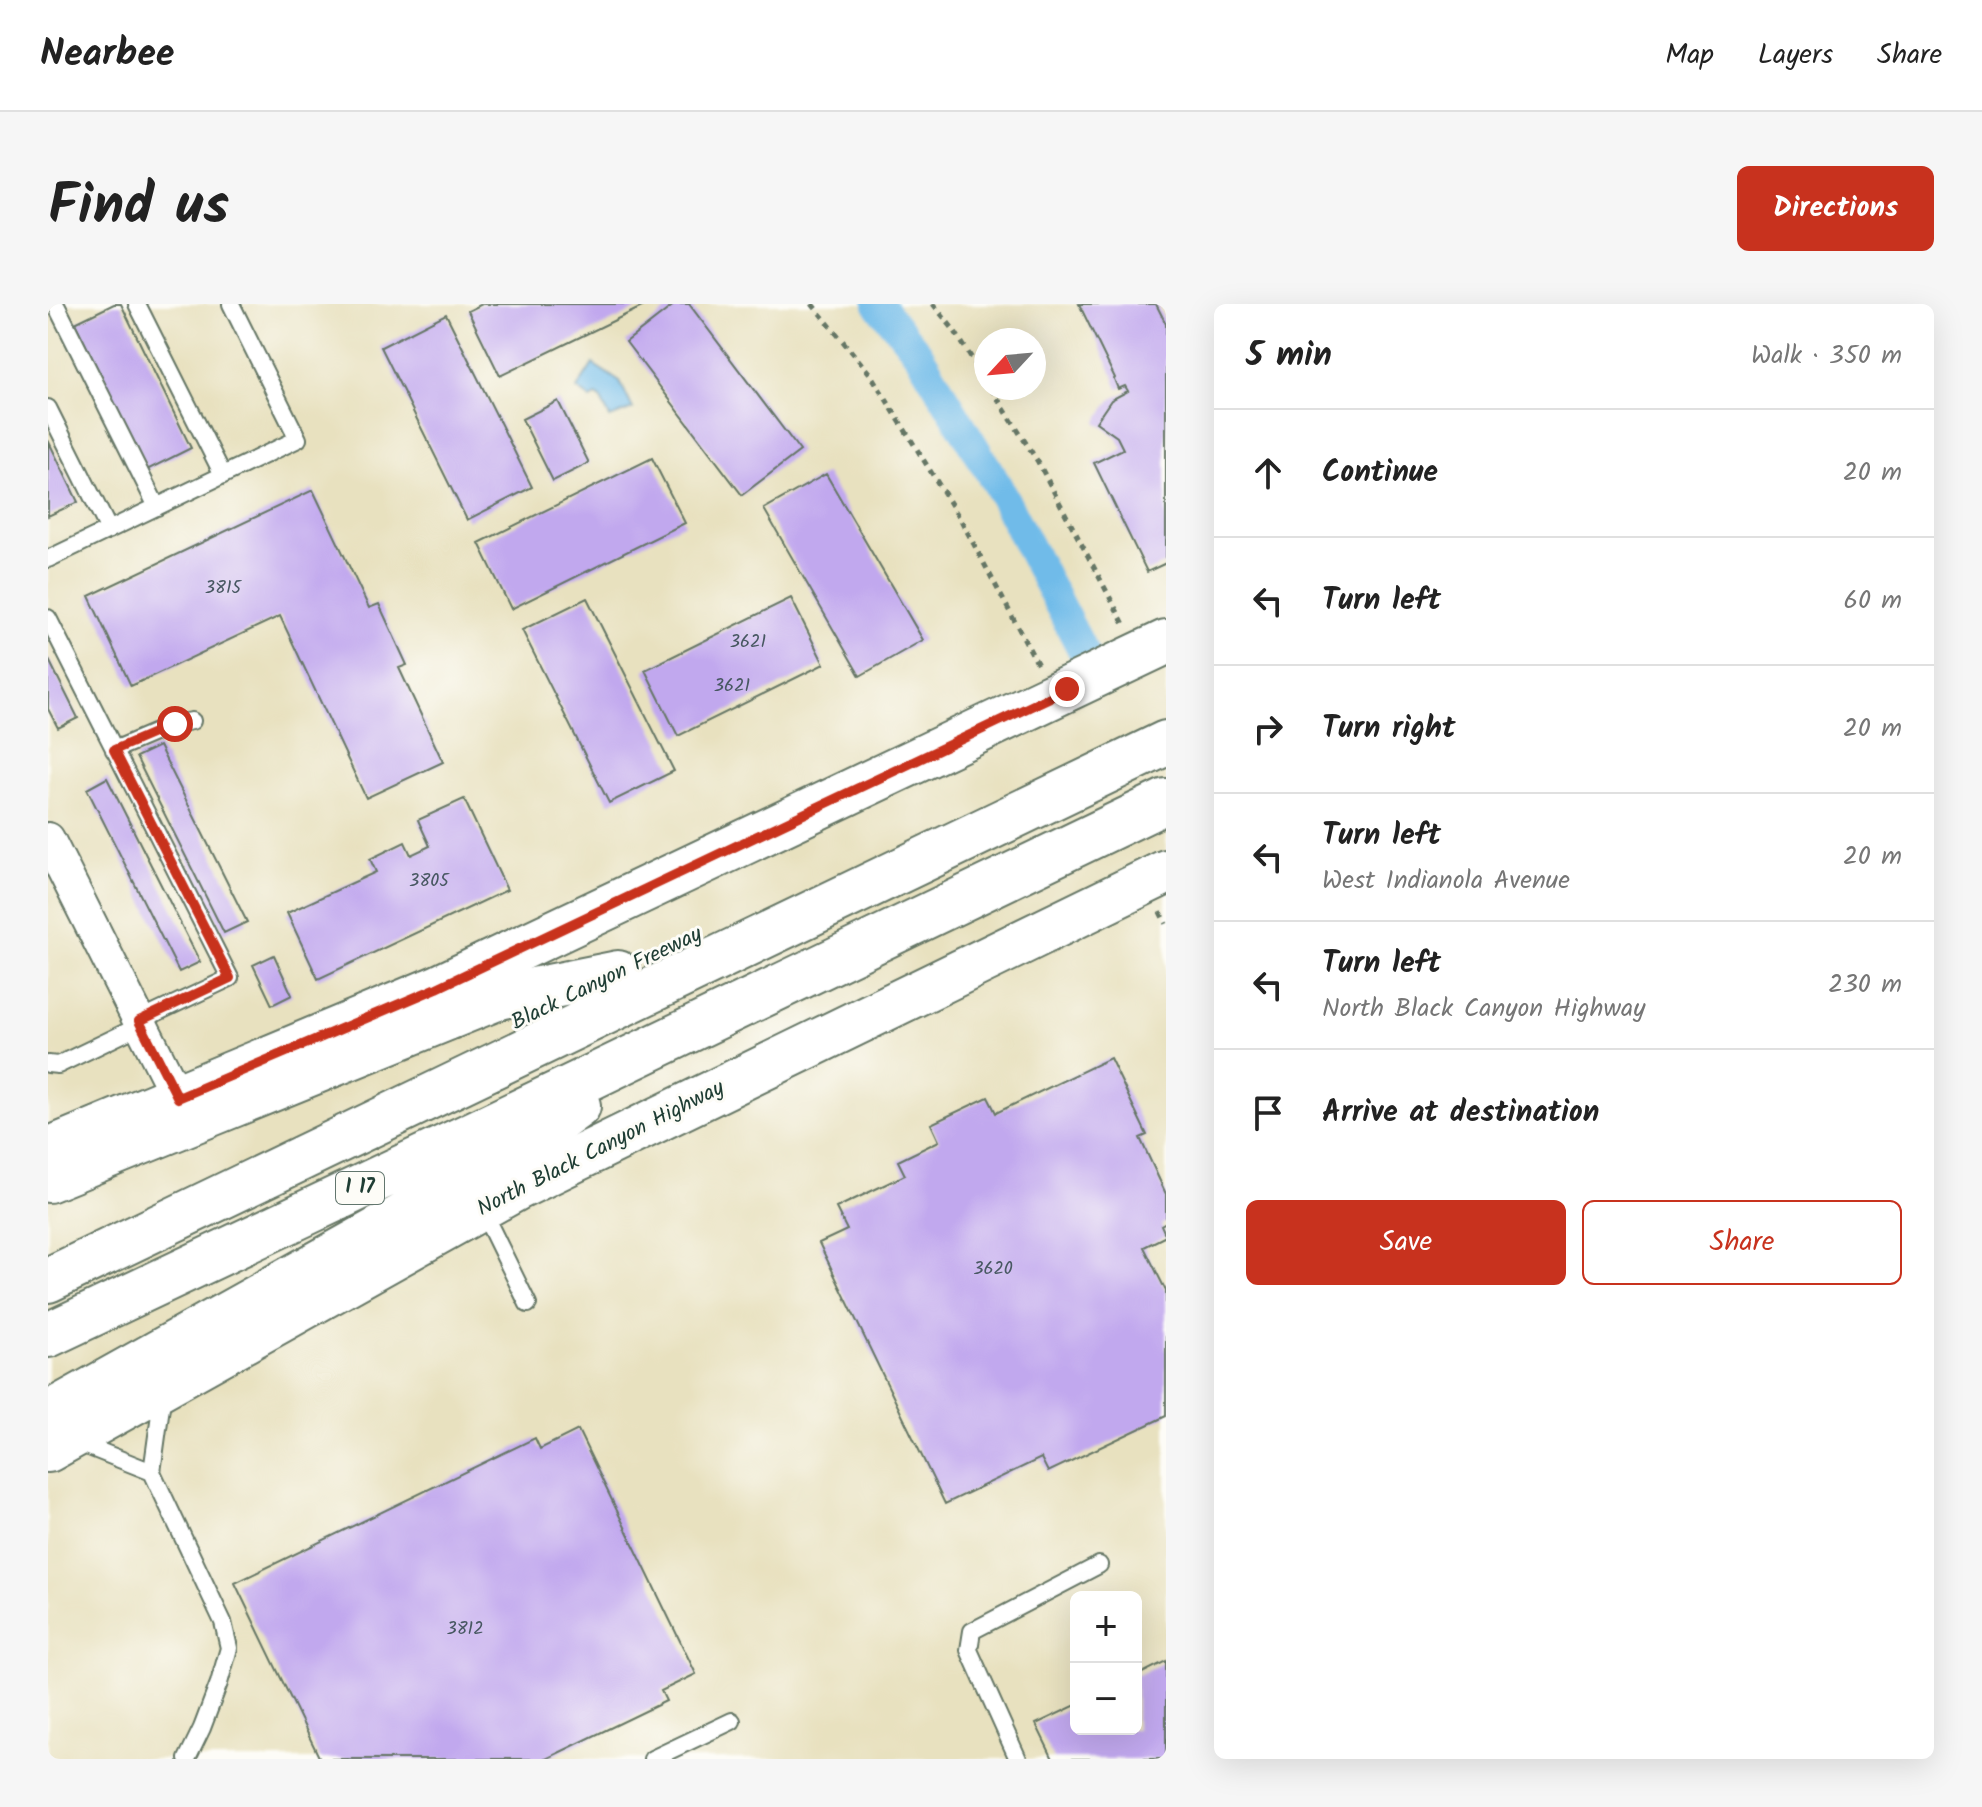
<!DOCTYPE html>
<meta charset="utf-8">
<style>
body{margin:0;font-family:Kalam,sans-serif;background:#f6f6f6;color:#222}
.controls{position:absolute;right:24px;bottom:24px;display:grid;overflow:hidden;border-radius:12px;box-shadow:0 8px 32px #0002}
.controls button{width:72px;height:72px;display:grid;place-items:center;padding:0;border:0;border-bottom:2px solid #e0e0e0;background:#fff;color:#222;font:40px sans-serif}
.compass{position:absolute;left:926px;top:24px;width:72px;height:72px;border-radius:50%;background:#fff;box-shadow:0 8px 32px #0002;rotate:244deg}
.stop{position:absolute;width:24px;height:24px;margin:-18px;border:6px solid #c8321e;border-radius:50%;background:#fff}
.stop.end{background:#c8321e;border-color:#fff;box-shadow:0 2px 8px #0008}
.list{margin:0;padding:0;list-style:none}
h2{display:flex;justify-content:space-between;align-items:center;height:104px;margin:0;padding:0 32px;font-size:34px}
h2 small{font-size:26px;font-weight:400;color:#767676}
.list li{display:grid;grid-template-columns:52px 1fr auto;gap:24px;align-items:center;box-sizing:border-box;height:128px;padding:0 32px;border-top:2px solid #e0e0e0}
.list b{display:block;font-size:30px;white-space:nowrap}
.list p{margin:0;font-size:26px;white-space:nowrap;color:#767676}
.list em{font-size:26px;font-style:normal;color:#767676}
.actions{display:flex;gap:16px;padding:24px 32px}
.actions a{flex:1;padding:18px 0;border:2px solid #c8321e;border-radius:12px;text-align:center;font-size:28px;color:#c8321e}
.actions .main{background:#c8321e;color:#fff}
.icon{flex:none;width:44px;height:44px;fill:none;stroke:currentColor;stroke-width:2;stroke-linecap:round;stroke-linejoin:round}
.map{position:relative;flex:none;width:1118px;height:1455px;overflow:hidden;border-radius:12px}
header{display:flex;align-items:center;gap:48px;box-sizing:border-box;height:112px;padding:0 40px;background:#fff;border-bottom:2px solid #e0e0e0}
header strong{font-size:38px}
nav{display:flex;gap:44px;margin-inline-start:auto;font-size:28px}
.intro{display:flex;align-items:center;justify-content:space-between;box-sizing:border-box;height:192px;padding:0 48px}
h1{margin:0;font-size:56px}
.button{padding:20px 36px;border-radius:12px;background:#c8321e;color:#fff;font-size:28px;font-weight:700}
main{display:flex;gap:48px;padding:0 48px}
aside{flex:1;background:#fff;border-radius:12px;box-shadow:0 8px 32px #0002}
.map>svg:first-child{display:block}
.water{fill:#70bbe9;stroke:#487c8e;stroke-width:2}
.lines{fill:none;stroke-linecap:round;stroke-linejoin:round}
.canal{stroke:#70bbe9;stroke-width:30}
.building{fill:#c1a8ee}
.lane-casing{stroke:#657665;stroke-width:20}
.street-casing{stroke:#657665;stroke-width:36}
.secondary-casing{stroke:#657665;stroke-width:48}
.highway-casing{stroke:#657665;stroke-width:48}
.path{stroke:#657665;stroke-width:5;stroke-dasharray:6 6;stroke-linecap:butt}
.lane{stroke:#fff;stroke-width:16}
.street{stroke:#fff;stroke-width:32}
.secondary{stroke:#fff;stroke-width:44}
.highway{stroke:#fff;stroke-width:44}
.route{stroke:#c8321e;stroke-width:10}
.labels{text-anchor:middle;dominant-baseline:central;stroke-width:6;stroke-linejoin:round;paint-order:stroke}
.number-label{font-size:18px;fill:#485862}
.shield{fill:#fdfcf7;stroke:#62766e;stroke-width:2}
.shield-label{font-size:20px;font-weight:bold;fill:#1f3d34}
.street-label{font-size:22px;fill:#1f3d34;stroke:#fdfcf7}
</style>
<header>
<strong>Nearbee</strong>
<nav><a>Map</a><a>Layers</a><a>Share</a></nav>
</header>
<div class="intro"><h1>Find us</h1><a class="button">Directions</a></div>
<main>
<div class="map">
<svg width="1118" height="1455" viewBox="0 0 1118 1455">
<rect width="100%" height="100%" fill="#fdfcf7"/>
<filter id="ink" filterUnits="userSpaceOnUse"><feTurbulence type="fractalNoise" baseFrequency=".0125" numOctaves="2"/><feDisplacementMap in="SourceGraphic" scale="16" xChannelSelector="R" yChannelSelector="G"/><feConvolveMatrix kernelMatrix="1 2 1 2 8 2 1 2 1" color-interpolation-filters="sRGB"/></filter>
<filter id="wash" filterUnits="userSpaceOnUse"><feTurbulence type="fractalNoise" baseFrequency=".006" numOctaves="4" result="noise"/><feDisplacementMap in="SourceGraphic" scale="32" xChannelSelector="R" yChannelSelector="G"/><feGaussianBlur stdDeviation="1.8" result="paint"/><feColorMatrix in="noise" values="0 0 0 0 0 0 0 0 0 0 0 0 0 0 0 0 0 1.4 0 .05"/><feComposite in="paint" operator="in"/></filter>
<g filter="url(#wash)">
<rect width="100%" height="100%" fill="#e8e1bf"/>
<path class="water" d="M545,60L572,78L585,105L562,114L552,94L548,92L543,95L529,85Z"/>
<g class="lines">
<path class="canal" d="M830,0L870,49L948,179L1038,353"/>
</g>
<g id="blocks">
<path class="building" d="M66,0H73L143,144L99,166L27,19Z
M434,0H600L452,72L420,7Z
M627,0H641L752,147L694,191L578,38Z
M1031,0H1108L1118,20V259L1099,268L1046,159L1075,145L1069,133L1048,118L1063,96L1080,87L1077,82L1070,85L1066,75L1067,74Z
M398,10L484,183L419,216L333,43Z
M510,97L541,159L505,177L474,115Z
M0,136L30,198L0,212Z
M604,154L637,219L463,305L431,239Z
M778,170L875,336L812,372L716,205Z
M265,186L321,304L331,300L359,361L351,364L395,458L318,494L232,312L83,382L41,292Z
M539,294L626,467L561,499L474,326Z
M743,294L776,360L630,432L597,366Z
M0,354L30,414L10,424L0,405Z
M111,442L199,618L176,629L88,453Z
M59,474L152,658L131,668L39,485Z
M416,495L459,586L270,675L239,609L328,568L322,555L357,538L363,551L382,542L370,516Z
M226,651L244,691L224,701L205,661Z
M1062,754L1099,831L1092,834L1118,890V918L1113,921L1118,932L1096,943L1118,987V1112L1000,1168L993,1154L897,1200L771,939L799,926L788,904L857,871L850,857L891,837L883,820L940,793L948,809Z
M530,1126L648,1370L613,1387L618,1397L498,1455H272L187,1279L487,1134L492,1145Z
M1118,1357V1455H1005L988,1420L1028,1401V1425H1088V1372Z"/>
</g>
</g>
<g filter="url(#ink)">
<use href="#blocks" fill-opacity="0" stroke="#657665" stroke-width="2"/>
<g class="lines">
<defs>
<path id="lane" d="M89,0L175,171
M9,3L109,203
M0,104L61,226
M0,255L250,135L183,0
M0,314L182,674L91,717
M66,446L127,420L144,417
M0,760L10,761L93,721
M434,906L480,1000
M26,1137L104,1168L115,1088
M104,1168L175,1318L181,1344L171,1379L154,1424L139,1455
M604,1455L684,1417
M970,1455L921,1346L924,1327L1051,1261"/>
<path id="street" d="M0,535L130,794"/>
<path id="secondary" d="M0,846L389,684L1118,338
M0,1146L469,884L1118,568"/>
<path id="highway" d="M0,876L451,693L570,669
M0,976L1118,439
M0,1031L444,821L1118,497
M0,1110L457,855L530,802"/>
</defs>
<use href="#lane" class="lane-casing"/>
<use href="#street" class="street-casing"/>
<use href="#secondary" class="secondary-casing"/>
<use href="#highway" class="highway-casing"/>
<path class="path" d="M764,0L823,71L914,218L990,361
M885,0L906,26L938,77
M943,84L990,158L1076,320
M1112,608L1118,620"/>
<use href="#lane" class="lane"/>
<use href="#street" class="street"/>
<use href="#secondary" class="secondary"/>
<use href="#highway" class="highway"/>
</g>
</g>
<g class="lines" filter="url(#ink)">
<path class="route" d="M127,420L66,446L182,674L91,717L130,794L389,684L1019,385"/>
</g>
<g class="labels">
<g class="number-label">
<text x="175" y="284">3815</text>
<text x="700" y="338">3621</text>
<text x="684" y="382">3621</text>
<text x="381" y="577">3805</text>
<text x="945" y="965">3620</text>
<text x="417" y="1325">3812</text>
</g>
<rect class="shield" x="288" y="868" width="48" height="32" rx="6"/>
<g class="shield-label">
<text x="312" y="884">I 17</text>
</g>
<g class="street-label">
<text transform="translate(559 675) rotate(-26)">Black Canyon Freeway</text>
<text transform="translate(553 845) rotate(-27)">North Black Canyon Highway</text>
</g>
</g>
</svg>
<div class="controls">
<button>+</button>
<button>−</button>
</div>
<svg class="compass" viewBox="-18 -18 36 36"><path d="M0-13l5 13h-10z" fill="#e53935"/><path d="M0 13l5-13h-10z" fill="#767676"/></svg>
<div class="stop" style="left:127px;top:420px"></div>
<div class="stop end" style="left:1019px;top:385px"></div>
</div>
<aside>
<h2>5 min<small>Walk · 350 m</small></h2>
<ul class="list">
<li><svg class="icon" aria-label="ahead" viewBox="0 0 24 24"><path d="M12 20V5M6 11l6-6 6 6"/></svg><div><b>Continue</b></div><em>20 m</em></li>
<li><svg class="icon" aria-label="left" viewBox="0 0 24 24"><path d="M17 20v-9H6M10 6l-5 5 5 5"/></svg><div><b>Turn left</b></div><em>60 m</em></li>
<li><svg class="icon" aria-label="right" viewBox="0 0 24 24"><path d="M7 20v-9h11M14 6l5 5-5 5"/></svg><div><b>Turn right</b></div><em>20 m</em></li>
<li><svg class="icon" aria-label="left" viewBox="0 0 24 24"><path d="M17 20v-9H6M10 6l-5 5 5 5"/></svg><div><b>Turn left</b><p>West Indianola Avenue</p></div><em>20 m</em></li>
<li><svg class="icon" aria-label="left" viewBox="0 0 24 24"><path d="M17 20v-9H6M10 6l-5 5 5 5"/></svg><div><b>Turn left</b><p>North Black Canyon Highway</p></div><em>230 m</em></li>
<li><svg class="icon" aria-label="arrive" viewBox="0 0 24 24"><path d="M6 21V4h12l-3 4 3 4H6"/></svg><div><b>Arrive at destination</b></div></li>
</ul>
<div class="actions"><a class="main">Save</a><a>Share</a></div>
</aside>
</main>
